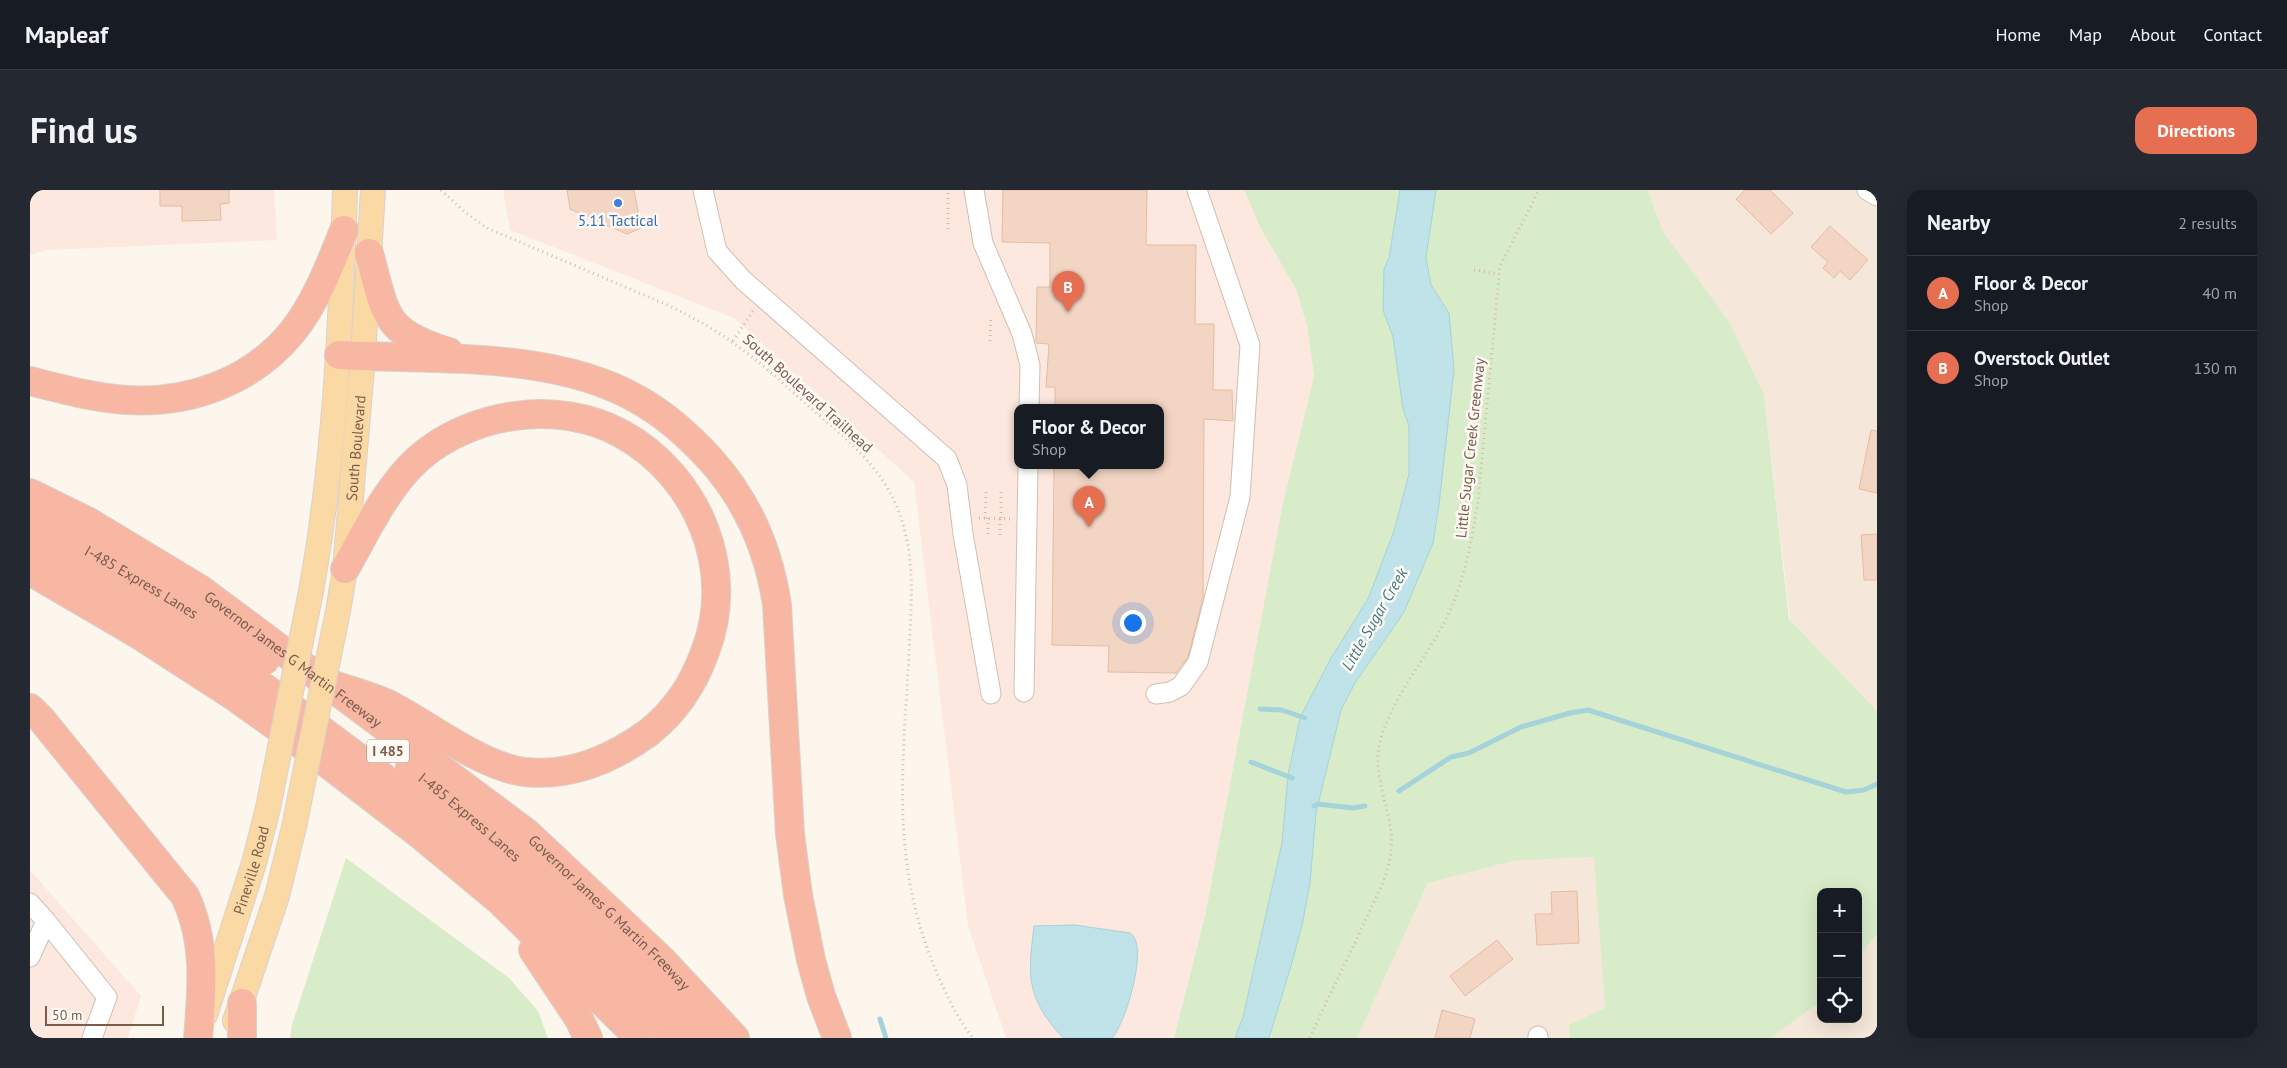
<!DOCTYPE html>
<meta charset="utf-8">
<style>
body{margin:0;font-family:"PT Sans",sans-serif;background:#242831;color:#f1f3f6}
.controls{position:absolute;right:15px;bottom:15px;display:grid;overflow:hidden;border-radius:10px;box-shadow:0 5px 20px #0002}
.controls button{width:45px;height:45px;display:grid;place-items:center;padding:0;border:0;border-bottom:1px solid #363941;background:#171b24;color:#f1f3f6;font:25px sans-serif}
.scale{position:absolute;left:15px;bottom:12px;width:119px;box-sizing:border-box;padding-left:5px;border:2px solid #7a5c4d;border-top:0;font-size:14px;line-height:18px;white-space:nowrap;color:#7a5c4d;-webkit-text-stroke:4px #fffaf3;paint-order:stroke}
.you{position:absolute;left:1102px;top:432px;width:18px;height:18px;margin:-12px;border:4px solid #fff;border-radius:50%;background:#1a73e8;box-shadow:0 0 0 8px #1a73e833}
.badge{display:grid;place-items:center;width:32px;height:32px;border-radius:50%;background:#e76f51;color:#fff;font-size:16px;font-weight:700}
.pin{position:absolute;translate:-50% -41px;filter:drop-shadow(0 1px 2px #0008)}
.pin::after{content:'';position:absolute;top:26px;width:18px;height:15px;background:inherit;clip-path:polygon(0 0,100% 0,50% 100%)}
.popup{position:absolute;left:984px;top:214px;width:150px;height:65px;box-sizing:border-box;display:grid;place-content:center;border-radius:10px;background:#171b24;filter:drop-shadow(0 1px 4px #0005);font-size:16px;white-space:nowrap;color:#9ea1a6}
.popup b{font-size:19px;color:#f1f3f6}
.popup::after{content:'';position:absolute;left:50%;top:100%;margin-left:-10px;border:10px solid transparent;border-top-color:#171b24}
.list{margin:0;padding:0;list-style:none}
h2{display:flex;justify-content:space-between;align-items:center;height:65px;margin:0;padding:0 20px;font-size:21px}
h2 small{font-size:16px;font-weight:400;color:#9ea1a6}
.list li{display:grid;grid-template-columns:32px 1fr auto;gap:15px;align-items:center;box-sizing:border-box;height:75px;padding:0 20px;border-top:1px solid #363941}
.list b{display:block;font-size:19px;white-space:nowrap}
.list p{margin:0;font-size:16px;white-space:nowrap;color:#9ea1a6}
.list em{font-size:16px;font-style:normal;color:#9ea1a6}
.icon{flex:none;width:28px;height:28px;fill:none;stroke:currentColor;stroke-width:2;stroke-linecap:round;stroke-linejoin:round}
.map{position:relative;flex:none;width:1847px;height:848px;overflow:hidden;border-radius:15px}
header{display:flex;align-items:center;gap:30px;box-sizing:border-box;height:70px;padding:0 25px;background:#171b24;border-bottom:1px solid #363941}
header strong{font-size:24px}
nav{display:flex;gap:28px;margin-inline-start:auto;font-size:18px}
.intro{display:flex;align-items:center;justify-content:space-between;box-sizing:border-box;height:120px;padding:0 30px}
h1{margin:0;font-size:35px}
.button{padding:12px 22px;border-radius:15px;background:#e76f51;color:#fff;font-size:18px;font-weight:700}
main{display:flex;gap:30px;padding:0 30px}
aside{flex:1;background:#171b24;border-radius:15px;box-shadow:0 5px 20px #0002}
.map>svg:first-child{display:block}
.residential{fill:#f5e8da}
.commercial{fill:#fde8e0;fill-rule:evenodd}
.green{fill:#d8ecc9}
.water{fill:#bfe3e8;stroke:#a5d3da}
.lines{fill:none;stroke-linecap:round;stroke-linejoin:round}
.stream{stroke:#a5d3da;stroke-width:5}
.building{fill:#f3d5c3;stroke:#e6bba3}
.minor-casing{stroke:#d1beb0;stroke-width:21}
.major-casing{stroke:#dad1cd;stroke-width:26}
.highway-casing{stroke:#dad1cd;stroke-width:30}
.path{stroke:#d9b8a5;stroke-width:3;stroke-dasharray:1 4;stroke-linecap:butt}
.minor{stroke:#fff;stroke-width:19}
.major{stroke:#fbd9a5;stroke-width:24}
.highway{stroke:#f7b7a3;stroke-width:28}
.major-bridge-casing{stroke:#dad1cd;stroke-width:26;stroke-linecap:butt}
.major-bridge{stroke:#fbd9a5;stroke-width:24}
.shop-dot{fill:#3f7fe0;stroke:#fffaf3;stroke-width:2}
.labels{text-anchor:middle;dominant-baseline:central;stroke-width:5;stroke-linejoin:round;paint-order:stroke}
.shield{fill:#fffaf3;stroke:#a28b7f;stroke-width:1}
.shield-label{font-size:14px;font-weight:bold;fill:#7a5c4d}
.shop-label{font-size:15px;fill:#366cbe;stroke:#fffaf3}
.street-label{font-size:15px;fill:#7a5c4d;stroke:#fffaf3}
.water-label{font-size:16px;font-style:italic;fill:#437c86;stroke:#fffaf3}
</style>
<header>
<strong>Mapleaf</strong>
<nav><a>Home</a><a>Map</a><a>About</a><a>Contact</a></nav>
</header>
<div class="intro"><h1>Find us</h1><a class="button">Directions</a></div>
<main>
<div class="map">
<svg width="1847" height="848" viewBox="0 0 1847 848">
<rect width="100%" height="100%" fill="#fdf6ec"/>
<path class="residential" d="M1618,0H1847V522L1760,430L1734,206L1700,134L1633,43Z
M1565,667L1575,818L1594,848H1327L1398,693L1483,671Z
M1847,744V848H1741L1791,811V829H1828V767Z"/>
<path class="commercial" d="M0,0H244L247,50L16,60L0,65Z
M473,0H1214L1231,39L1266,99L1277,136L1284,186L1253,313L1175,726L1144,848H976L938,736L884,292L704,128L480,40ZM988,218H1130V276H988Z
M0,680L111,806L98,848H0Z"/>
<path class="green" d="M1214,0H1618L1633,42L1700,133L1734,205L1759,429L1847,521V744L1828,767V702H1791V811L1741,848H1540L1539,835L1575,818L1564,667L1483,671L1398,693L1327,848H1144L1175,726L1253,313L1284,186L1277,136L1266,99L1231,39Z
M316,668L479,788L508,821L518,848H260L262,835Z"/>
<path class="water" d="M1370,0H1406L1396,68L1401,95L1419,123L1424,180L1409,315L1403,353L1374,422L1325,493L1311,520L1286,623L1280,693L1272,735L1261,776L1239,848H1205L1213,827L1252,653L1258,585L1270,528L1301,468L1338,409L1364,341L1379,284V236L1373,219L1363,147L1353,120L1354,79L1359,68Z
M1045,735L1100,743C1120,754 1095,835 1082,848H1034C1026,842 1022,835 1016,827C995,796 1000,772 1004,736Z"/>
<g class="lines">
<path class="stream" d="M1230,519L1252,520L1275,528
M1221,572L1262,588
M1369,601L1421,567L1439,563L1491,537L1540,523L1558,520L1816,602L1834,600L1847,594
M1284,616L1288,614L1323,618L1335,616
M850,829L856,848"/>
</g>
<path class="building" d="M130,0H199V13L190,14L191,30L152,31V16H130Z
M537,0H604L611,38L597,44L540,19Z
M973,0H1117L1116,55H1166L1165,134H1184L1183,200H1202L1203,231L1174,229L1173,408L1158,467L1146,483L1078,482L1079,456L1022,455L1024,276H1130V218H1025V197H1016L1019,154L1006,153L1007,97H1020V53L972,52Z
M1715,0H1740L1763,23L1741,44L1706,9Z
M1800,36L1838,70L1820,90L1810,81L1804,88L1793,78L1798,72L1781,57Z
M1841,240L1847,241V303L1829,299Z
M1847,344V390H1834L1831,345Z
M1547,701L1549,753L1507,755L1505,724H1522L1521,702Z
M1467,750L1483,769L1435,806L1420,786Z
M1412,820L1445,829L1440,848H1405Z"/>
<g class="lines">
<defs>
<path id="minor" d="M673,0L687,61L713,90L917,269L927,295L933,344L961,504
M944,0L953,53L992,144L1000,175L999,218
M1837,0L1847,6
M994,502L998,276
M1126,504L1140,502L1151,496L1168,472L1210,307L1220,155L1167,0
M0,713L16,731L0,767
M16,731L77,807L62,848
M1508,848V846"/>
<g id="major">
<path d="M281,401C305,269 311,134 315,0"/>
<path id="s1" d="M308,421L315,379L333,166L343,0"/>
<path id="s2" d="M175,825L224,673L238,618"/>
<path d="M205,831L247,706L264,637"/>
</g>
<g id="highway">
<path d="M339,63C356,124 352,142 419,162"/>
<path d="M309,165C404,170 522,161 607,209C634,224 659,246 680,269C717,310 739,361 747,415L760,644L768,705L781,770L791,806L807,848"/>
<path d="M0,191C32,199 64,208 97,210C160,214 223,191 263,141C286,112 300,75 314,40"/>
<path id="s3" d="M0,303L59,332L170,399L497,643L633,771L705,848"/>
<path id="s4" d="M0,327C80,372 160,416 235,470"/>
<path d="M0,354L69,393L176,459L231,495L330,569L396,621L521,726L645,848"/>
<path d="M0,381L106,443L205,507L289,567L388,643L470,711L609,848"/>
<path d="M298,493C317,500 339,505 358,514C398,534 451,577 495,582C540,587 582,569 618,543C646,521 663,495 675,462C707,380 668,286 592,244C529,209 441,222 388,269C356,298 336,342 315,379"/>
<path d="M0,518L12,530L155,706C177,752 172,799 168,848"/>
<path id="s5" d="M380,577C486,658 581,754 675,848"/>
<path d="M503,760L549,829L558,848"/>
<path d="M212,813V848"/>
</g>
</defs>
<use href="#minor" class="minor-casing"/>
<use href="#major" class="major-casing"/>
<use href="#highway" class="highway-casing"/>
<path class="path" d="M411,0L436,23L457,38L635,114C694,141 728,170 775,213C809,243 848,272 866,315C887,363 881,414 879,464C873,577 860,668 904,776C914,801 926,826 943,848
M918,39V0
M1444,80L1469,84
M703,151L723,121
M960,151L961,126
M971,302V328
M949,328L981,329
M955,328L956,302
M958,328V345
M970,345V328
M1280,848C1298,806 1320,766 1338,724C1348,704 1359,683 1361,660C1365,623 1339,585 1351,548C1363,509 1389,477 1409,442C1432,403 1441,356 1448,311L1470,76L1509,0"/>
<use href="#minor" class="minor"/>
<use href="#major" class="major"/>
<use href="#highway" class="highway"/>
<defs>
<path id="major-bridge" d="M238,618L281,401
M264,637L308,421"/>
</defs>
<use href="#major-bridge" class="major-bridge-casing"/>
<use href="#major-bridge" class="major-bridge"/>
</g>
<circle class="shop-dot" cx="588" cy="13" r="5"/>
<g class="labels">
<rect class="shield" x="337" y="549.5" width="42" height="23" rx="4"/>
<g class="shield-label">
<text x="358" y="561">I 485</text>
</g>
<g class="shop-label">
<text x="588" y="30">5.11 Tactical</text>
</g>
<g class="street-label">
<text transform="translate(778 203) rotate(42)">South Boulevard Trailhead</text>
<text stroke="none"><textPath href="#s1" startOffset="164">South Boulevard</textPath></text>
<text transform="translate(1440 258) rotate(-84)">Little Sugar Creek Greenway</text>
<text stroke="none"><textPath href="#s4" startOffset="129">I-485 Express Lanes</textPath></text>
<text stroke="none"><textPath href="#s3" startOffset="312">Governor James G Martin Freeway</textPath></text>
<text stroke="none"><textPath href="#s5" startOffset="78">I-485 Express Lanes</textPath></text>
<text stroke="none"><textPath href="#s2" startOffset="152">Pineville Road</textPath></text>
<text stroke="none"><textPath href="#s3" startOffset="718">Governor James G Martin Freeway</textPath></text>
</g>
<g class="water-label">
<text transform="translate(1344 429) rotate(-60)">Little Sugar Creek</text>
</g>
</g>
</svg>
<div class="controls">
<button>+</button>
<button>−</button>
<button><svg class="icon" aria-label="locate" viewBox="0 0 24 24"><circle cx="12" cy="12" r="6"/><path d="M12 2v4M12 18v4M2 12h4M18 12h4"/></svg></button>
</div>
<div class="scale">50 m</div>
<div class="you"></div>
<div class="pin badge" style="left:1059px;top:337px">A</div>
<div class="popup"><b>Floor &amp; Decor</b>Shop</div>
<div class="pin badge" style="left:1038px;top:122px">B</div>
</div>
<aside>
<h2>Nearby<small>2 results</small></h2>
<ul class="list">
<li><span class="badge">A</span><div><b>Floor &amp; Decor</b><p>Shop</p></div><em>40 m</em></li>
<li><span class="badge">B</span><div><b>Overstock Outlet</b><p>Shop</p></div><em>130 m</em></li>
</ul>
</aside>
</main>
